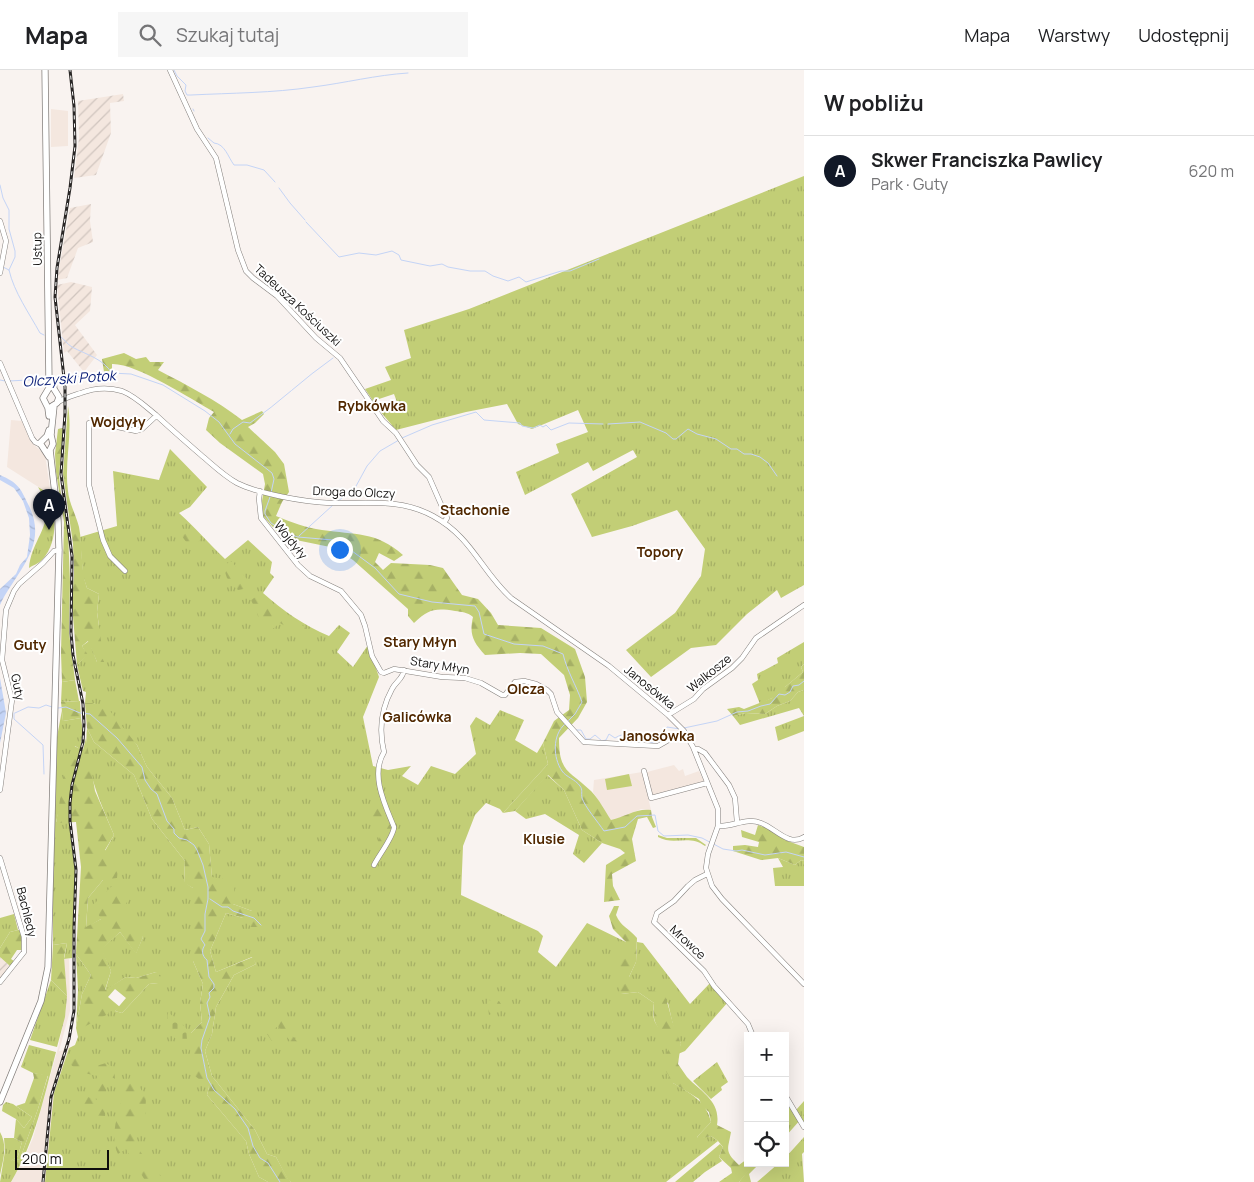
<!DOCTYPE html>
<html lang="pl">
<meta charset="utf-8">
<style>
body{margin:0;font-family:Manrope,sans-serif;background:#f6f6f6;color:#202124}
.controls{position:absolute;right:15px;bottom:15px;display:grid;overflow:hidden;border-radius:0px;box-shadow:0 5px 20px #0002}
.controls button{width:45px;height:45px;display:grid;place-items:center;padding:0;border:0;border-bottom:1px solid #e0e0e0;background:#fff;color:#202124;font:25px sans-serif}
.scale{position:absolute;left:15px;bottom:12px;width:94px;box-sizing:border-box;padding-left:5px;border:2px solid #100e0d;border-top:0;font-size:14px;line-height:18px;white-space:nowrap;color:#100e0d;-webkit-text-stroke:4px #fff;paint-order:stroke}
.you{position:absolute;left:339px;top:479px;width:18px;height:18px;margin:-12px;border:4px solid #fff;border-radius:50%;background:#1a73e8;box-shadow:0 0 0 8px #1a73e833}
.badge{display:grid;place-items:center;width:32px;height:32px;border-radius:50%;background:#111827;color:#fff;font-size:16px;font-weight:700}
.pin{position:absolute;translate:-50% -41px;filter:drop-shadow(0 1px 2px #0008)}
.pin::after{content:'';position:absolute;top:26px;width:18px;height:15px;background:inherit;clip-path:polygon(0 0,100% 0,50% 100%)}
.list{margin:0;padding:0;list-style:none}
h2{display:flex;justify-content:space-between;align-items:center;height:65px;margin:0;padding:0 20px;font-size:21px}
h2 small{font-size:16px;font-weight:400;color:#757577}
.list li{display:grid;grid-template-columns:32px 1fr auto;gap:15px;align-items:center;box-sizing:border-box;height:70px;padding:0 20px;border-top:1px solid #e0e0e0}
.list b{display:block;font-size:19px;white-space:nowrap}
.list p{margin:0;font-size:16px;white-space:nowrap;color:#757577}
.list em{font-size:16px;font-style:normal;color:#757577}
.icon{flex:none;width:28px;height:28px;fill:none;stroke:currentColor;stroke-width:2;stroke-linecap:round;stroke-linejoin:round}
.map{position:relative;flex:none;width:804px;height:1112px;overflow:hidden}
header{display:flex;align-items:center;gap:30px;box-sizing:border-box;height:70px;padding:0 25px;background:#fff;border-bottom:1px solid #e0e0e0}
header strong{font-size:24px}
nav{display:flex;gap:28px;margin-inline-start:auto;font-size:18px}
.search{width:350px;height:45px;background:#f6f6f6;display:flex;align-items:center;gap:12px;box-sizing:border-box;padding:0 18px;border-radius:0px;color:#757577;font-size:19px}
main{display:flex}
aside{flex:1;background:#fff}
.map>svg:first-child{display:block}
.built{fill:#f4e7df}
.industrial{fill:url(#industrial-furrows)}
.grass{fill:url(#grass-tufts)}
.forest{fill:url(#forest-firs)}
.cemetery{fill:url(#cemetery-stones)}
.pitch{fill:#c2ce76}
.water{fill:url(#water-waves)}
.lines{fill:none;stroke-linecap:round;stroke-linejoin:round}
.stream{stroke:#c4d4f6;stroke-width:1}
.minor-casing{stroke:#85807d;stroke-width:5.5}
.major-casing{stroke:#85807d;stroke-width:7}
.minor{stroke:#fff;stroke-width:4.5}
.major{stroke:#fff;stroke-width:5.5}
.rail-casing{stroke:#292625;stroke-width:3}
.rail{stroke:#fff;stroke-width:1;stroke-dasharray:4;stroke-linecap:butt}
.labels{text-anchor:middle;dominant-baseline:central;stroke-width:4;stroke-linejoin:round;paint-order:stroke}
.street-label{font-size:12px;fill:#100e0d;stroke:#fff}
.water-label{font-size:14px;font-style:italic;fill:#041874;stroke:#fff}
.neighbourhood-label{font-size:14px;font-weight:bold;fill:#512800;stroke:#fff}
</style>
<header>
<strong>Mapa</strong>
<div class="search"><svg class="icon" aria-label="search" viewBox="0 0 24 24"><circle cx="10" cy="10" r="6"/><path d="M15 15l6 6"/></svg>Szukaj tutaj</div>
<nav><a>Mapa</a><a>Warstwy</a><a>Udostępnij</a></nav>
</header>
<main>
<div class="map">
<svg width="804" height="1112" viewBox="0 0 804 1112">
<defs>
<pattern id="industrial-furrows" width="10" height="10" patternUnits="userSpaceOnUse" patternTransform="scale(1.25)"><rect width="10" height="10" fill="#f4e7df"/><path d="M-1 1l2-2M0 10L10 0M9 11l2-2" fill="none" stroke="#d0c5be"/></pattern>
<pattern id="grass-tufts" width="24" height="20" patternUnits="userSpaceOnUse" patternTransform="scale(1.25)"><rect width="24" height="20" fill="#c2ce76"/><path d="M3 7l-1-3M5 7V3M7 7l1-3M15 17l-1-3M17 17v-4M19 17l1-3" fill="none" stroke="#a6b065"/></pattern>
<pattern id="forest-firs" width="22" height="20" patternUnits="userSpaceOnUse" patternTransform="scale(1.25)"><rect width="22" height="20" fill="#c2ce76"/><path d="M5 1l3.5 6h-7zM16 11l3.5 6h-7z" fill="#a6b065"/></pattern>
<pattern id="cemetery-stones" width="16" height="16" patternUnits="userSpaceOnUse" patternTransform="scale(1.25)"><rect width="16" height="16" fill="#c2ce76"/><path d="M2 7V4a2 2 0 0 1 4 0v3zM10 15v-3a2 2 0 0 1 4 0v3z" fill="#a6b065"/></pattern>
<pattern id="water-waves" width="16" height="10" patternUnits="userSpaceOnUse" patternTransform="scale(1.25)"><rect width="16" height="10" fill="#c4d4f6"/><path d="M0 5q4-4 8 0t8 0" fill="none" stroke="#a7b5d2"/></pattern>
</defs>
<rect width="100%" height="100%" fill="#f9f3f0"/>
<path class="built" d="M51,39L68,41V76L51,77Z
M11,350L22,351L31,372L45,385L51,425L7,397Z
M674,695L679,701L683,699L685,706L699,701L704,711L652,726L647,702Z
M642,702L651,740L641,739L622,748L611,750L593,722L594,710Z
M64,889H69L70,941L59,981L63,980L66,974H70L54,1023L45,1112H11L22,1093L33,1068L58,978L66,940Z"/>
<path class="industrial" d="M123,24L124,31L110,33L111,63L96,105L74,108L79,68L78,31Z
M91,134L90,151L93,172L78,178L67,208L57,210L70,138Z
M71,212L92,217L90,241L75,255L97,285L84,302L67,281L64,283L57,215Z
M0,887L10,896L0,909Z"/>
<path class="grass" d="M804,106V515L781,528L777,520L747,544L716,575L691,578L651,607L626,580L675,543L701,506L705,479L677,440L632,456L592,467L571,424L637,387L633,380L593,401L588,392L525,425L516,402L559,383L556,374L588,362L578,340L532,359L518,354L507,334L466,342L396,360L379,340L397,332L394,324L373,331L365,319L391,310L385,297L411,288L404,260L469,239Z
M170,379L207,417L190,437L179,443C196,458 209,474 225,489L248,470L272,492L270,503L274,507L263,523C282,540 305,556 329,566L339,555L350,563L337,582L353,597L368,575L379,607L363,647L373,696L388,700L411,696L402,706L418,715L431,696L455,704L476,684L470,656L476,647L490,655L500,640L524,650L515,670L537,683L543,673L548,694L503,743L500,739L486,733L475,745L463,776L461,825L538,861L543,866L538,882L556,897L587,853L626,872L621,924L638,922L654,933C650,957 661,956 671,974C674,981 673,1003 673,1013C690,1023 707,1032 711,1052L697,1067L699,1068L711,1066L718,1071L666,1112H291L288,1110L276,1087L267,1084L255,1060L212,1006L205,981L212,964L216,937L234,905L256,894L252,887L216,902L210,881L226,843L243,848L252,841L233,834L212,808L209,774L198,757L185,760L172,728L147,697L137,675L94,633H85L86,622L83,621L77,595L87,585L82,576L89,571L97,592L99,556L97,542L99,524L87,518L83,506L80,467L117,456L113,401L159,410Z
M38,417L50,424V419H51C54,444 60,470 42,490C38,494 33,495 29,498C32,465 60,452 38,417Z
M804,572V594L801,597L803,602L772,628L760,634L752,614L758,610L757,604L778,593L777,588Z
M75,610L79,631L61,632L62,612Z
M804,620V661L778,671L775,657L804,646L799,638L740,655L733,646L746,643L765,644L777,636L790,631L798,622Z
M62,640L63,651L81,648L83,662L80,679L75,676L56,752H69L75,801L72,888L64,889L67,873L53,875V815L57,667Z
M87,658L94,672L134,705L152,749L185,791L184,812L193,818V891L203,914L200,933L202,952L191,963L209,1017L207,1025L246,1071L249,1084L259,1107L268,1112H45L54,1023L69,978L75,975L78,967L76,958L78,920L76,884L91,905L82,924L76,958L108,927L120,937L115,941L122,943L149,914L158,913L156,902L136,908L126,907L105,921L111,901L101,879L120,862L136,883L143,867L101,849L86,858L88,828L103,810L105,781L114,765C100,732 83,695 87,658Z
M547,705L564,720L582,760L602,773L584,793L573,784L579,765L545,744L526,749L515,741Z
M658,765L667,768H696L706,775L705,776C689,764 674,776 658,767Z
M778,788L795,795L801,790L804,791V816H775L773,798L783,797Z
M14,844L18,860L10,862L0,878V848Z
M637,872L643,873L690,934L711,912L728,932L685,981L678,984L681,973L675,964L668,933L629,915V907L636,892Z
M51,910L67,926L65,947L57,977L30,970Z
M29,975L56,982C44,1027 35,1072 11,1112H0L5,1081L4,1068H14L22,1072L18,1086L11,1091L20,1089L38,1039L48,1006L33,1003L21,997Z
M717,992L728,1012L721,1017L722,1020L711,1029L693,1011Z
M804,1031V1054L801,1049L785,1067V1044L790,1037L796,1040Z
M6,1032L13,1034L32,1047L24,1058L16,1049L2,1041L3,1035Z
M804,1067V1082L802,1084L804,1112H757L779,1093H785V1088Z
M720,1074L723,1077L719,1087L722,1091L705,1102L693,1112H675Z
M750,1093H760L749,1104L751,1112H739L749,1099Z"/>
<path class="forest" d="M124,283L136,289L146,287L150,292H164L158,300C187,315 216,330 242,350L262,341L264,344L255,353L248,357L275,382L284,394L289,422L282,432L276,446C291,452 306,458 322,460C355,465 376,461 403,485L394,491L379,483L375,492L383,500L391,493L430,495L443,498L462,525L478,529L491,543L498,555L541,558L575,579L585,607L587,632L578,648L559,668C559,703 569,700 591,721C599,729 605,741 611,750C625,747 636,738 651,740L652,747L656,757L653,758L647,747L638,749L632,769L636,791L612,804L613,816L620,830L604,832L606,795L625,783L620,779L602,773L582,760L564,720L548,705L515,741L503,743L548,694L543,673L554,651L569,640L570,625L564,605L541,584L520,583L485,585C473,572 469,564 473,547C467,542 462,542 455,541C435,538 429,539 414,553L408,546V539L353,490L335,478L296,470L281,466L263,446L262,431L265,414L263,404L220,373L206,360L209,348L214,342C191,329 136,293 112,294V301L104,302L102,289Z
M68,336C73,364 64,392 68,421C69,433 76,445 79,457C83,478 80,498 87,518L99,524L97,542L104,592H97L88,571L82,576L88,585L77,595L72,534L74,503L73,474L63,404Z
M63,358L59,406L61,425L68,461L70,512L69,563L75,610L62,612L61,583L64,452L56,402L55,384L58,359Z
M187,459L201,468L193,481L181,465Z
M231,491L254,517L238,520L227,508L223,496Z
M260,524L306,558L305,567L280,553L270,561L262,554L251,530Z
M804,594V620L798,622L790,631L777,636L765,644L746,643L733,646L727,639L739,637L744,639L772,628L776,618L785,617L803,602L801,597Z
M80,631L81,648L63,651L61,632Z
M85,633H94L110,641L137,675L147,697L172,728L185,760L198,757L209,774L212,807L235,811L233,834L252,841L267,857H251L243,848L226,843L210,881L216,902L253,887L256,894L234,905L216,937L212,964L205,981L212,1006L255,1060L267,1084L276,1087L288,1109L291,1112H268L259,1107L249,1084L246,1071L207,1025L209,1017L195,1006L190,986L191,963L202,952L200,933L203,914L193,891V818L184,813L185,791L152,749L134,705L94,672L87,658Z
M86,668L95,721L114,765L105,780L119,788L117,808L103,810L88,828L86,857L101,849L93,835L114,814L130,827L121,842L143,867L136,884L120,862L102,879L111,901L105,920L126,907L136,908L156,902L161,908L158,913L149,914L122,943L115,941L126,928L115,919L108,927V944L84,957L76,958L82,924L91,905L76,884L81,797L76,752L56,753L64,706L74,676L83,680Z
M379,723L392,761L380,778L378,772L381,764L371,749L370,735Z
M758,755L772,760L785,770L804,777V791L801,790L795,795L778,788L761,790L733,781V776L745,775L758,777L759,772L742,767L741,760L755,765Z
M614,836H619L616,845C621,857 629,858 637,868L636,892L629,907V914L664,924C671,940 672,958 681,973L678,994C681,998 684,1003 687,1007C701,1022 721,1031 717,1055L731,1062C728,1080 724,1081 739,1095L747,1089L748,1093H750V1099L739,1112H719L732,1103L731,1098L719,1087L723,1077L718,1071L711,1066L699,1069L697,1067L711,1052L709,1042L702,1036L699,1029L673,1013L661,993L671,975C659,959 651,954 654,933L638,922L621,924L616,907L615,890L626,872L613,859L609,846Z
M18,860H20L23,877L22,880H17L11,889L14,891L10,896L0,887V878L10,862Z
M67,873L64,887L67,926L51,910L53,875Z
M487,930L499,931L503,937L489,945Z
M279,937L289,950V962L301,976L297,979L278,956L272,961L278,972L277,979L265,961L274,952Z
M73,987L96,996L106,993L114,998L115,1009L107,1004L105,1046L90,1045L83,1036L88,1027L98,1030L91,1018L98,1006L79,1002L68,992Z
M33,1003L48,1005L38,1039L20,1089L9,1092L18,1086L22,1072L14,1068L16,1049L24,1058L32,1047L16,1036L25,1033L34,1008Z
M131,1004L146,1027L145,1049L134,1054L136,1075L150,1096L167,1112H146L126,1079L118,1084C107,1063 124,1025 131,1004Z
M0,1062C8,1076 3,1090 0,1105Z"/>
<path class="cemetery" d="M168,942L186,958L188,981L166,959Z"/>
<path class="pitch" d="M629,704L632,716L607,720L605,709Z"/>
<path class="water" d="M0,405C18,413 20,417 28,434C50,476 16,501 0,535V519L16,504L20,495L27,487L30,465L29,448L23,431L14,418L0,410Z
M0,608L6,643L0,673Z"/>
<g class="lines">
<path class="stream" d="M174,0L177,6L186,15L185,21L187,25H191C231,23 273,23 313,17C345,13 376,5 408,3
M193,39L194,41
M208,68L214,73C225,74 228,87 234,95H247L264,100L275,112
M0,115L3,128L9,140V159L15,181V187L9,200
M279,118L290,133L305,150
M306,152L339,187L359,183L376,185L392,181L399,185L401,190L430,196L442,194L448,197L470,201H485L493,206L508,211L519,207L526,212L561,201H570L599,189
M3,197L9,200C14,222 29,243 40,263L44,265
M60,266C64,269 67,274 72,277C87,285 102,288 112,303
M56,309L111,303L131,304L163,315L205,341L219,352L235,374L272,403L274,409L271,423
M0,310L5,311
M9,311L47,309
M608,354L640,352L666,363L673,369H676L688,359L697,364L716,369L731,379H737L744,384H751L760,387L768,393L777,406
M230,364L233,359L243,352L250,353C279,333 304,308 333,288
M402,368L432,355L476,342L484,350L520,353L522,356L533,358L540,355L543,357L546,355L551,360L569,353L603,354
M270,427L265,441V444L271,453L288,464L298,467L333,470L348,478L375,498L399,524L432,532L475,536L479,542L484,564L514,574L543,576L563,584C567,601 576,615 582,632L575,644L568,651
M338,431L355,418L367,396L380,381L399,370
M299,466L333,435
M58,638L66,637L80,643L90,644L117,668L142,697L145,710L151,719L157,724L167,751L174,759V763L179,768L187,770L194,775L197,780L203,795L208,817V829L205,844V861L201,869L205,875C201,880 202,886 207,890L209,907L214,914V918L209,923L210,927L207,933L210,947L202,970L201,978L207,1008L214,1020L235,1039L248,1058L253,1076L260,1088L268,1093L280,1112
M14,643V649L43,675L44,704
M15,643L28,637L39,638L46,635L52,637
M565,654C552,665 553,688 562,701C566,707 575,709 580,716C583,720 581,723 582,728C585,737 598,752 604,761L625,757L637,746L655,745L658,761L664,766L688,765L702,768L723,779L736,781L742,780L765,785L786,782L804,787
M684,658L717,651L737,642L748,641L761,636L770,634L779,624L785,625L790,622L793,616L799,615L804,611
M575,660H581L586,669H590L595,665L602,671L606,670L609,664L615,668C635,655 648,683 662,668C664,665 664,661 667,657L680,659
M210,829L222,837H228L233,841L254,848L261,855"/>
<defs>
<path id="minor" d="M170,0L197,59L216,88L238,180L246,201L253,208L277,226L316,268L340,288L383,351L396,363L417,395L429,407L447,448L444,453
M0,151L6,171L0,203
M0,293L32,368L35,372L41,375
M57,333C64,328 72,326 81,323C94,318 108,317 122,321C135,326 145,336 156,345C171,359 186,372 201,385C213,395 224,406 237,413C259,424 305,432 330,433C366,434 400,428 433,446C472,467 481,501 511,528L609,596L668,645L684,661L693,677L718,739V756L708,784L706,798L712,816L722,829L804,914
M260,421L259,429L261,448L298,495L310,506L341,521L361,545L365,556L372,586L381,602L384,603L394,599L442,607L465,608L481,613L502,625H505L515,612L524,611L536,614L547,620L551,624L557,642L584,672L658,676L684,661
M125,501L110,486L103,470L89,415V353L95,352L136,361L142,359L156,346
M668,645L694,629L703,619L732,598L742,588L756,568L804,535
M694,679H698L705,683L729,715L735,728L737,752
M644,701L651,728L707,713
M0,720L12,630L2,590L6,540L14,521L19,514L43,493L54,481L59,480
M718,756C734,757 745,747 761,753C775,758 789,777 804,767
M0,788L24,867V882L0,912
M374,795C379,785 394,766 394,757C385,735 370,705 384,682C379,661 381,639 392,619C396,611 403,609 404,600
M707,804L695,810L688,816L674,831L657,843L654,852L704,901L714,916L748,954L753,966
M785,1025L804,1057"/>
<path id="major" d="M45,0L49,312V318L43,328L48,338L49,346
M52,336L57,333L59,327L54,319L53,310
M49,360L47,366L40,373L49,387
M0,1032L41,931L48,897L59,480L58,450L50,380L53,374L51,365L54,336"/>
</defs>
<use href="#minor" class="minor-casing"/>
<use href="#major" class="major-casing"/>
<use href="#minor" class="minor"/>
<use href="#major" class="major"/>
<defs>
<path id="rail" d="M43,1112L51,1027L69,969L74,941V857L76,800L70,751V733L72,715L83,672L84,654L83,634L73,585L71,563L72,486L61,404L65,343V317L55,227L57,198L70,118L75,76L74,36L70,0"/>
</defs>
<use href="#rail" class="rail-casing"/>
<use href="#rail" class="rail"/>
</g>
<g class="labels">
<g class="street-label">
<text transform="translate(37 179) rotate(-91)">Ustup</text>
<text transform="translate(298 235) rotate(43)">Tadeusza Kościuszki</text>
<text transform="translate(354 422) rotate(2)">Droga do Olczy</text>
<text transform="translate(291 470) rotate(51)">Wojdyły</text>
<text transform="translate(440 595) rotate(9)">Stary Młyn</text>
<text transform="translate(709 603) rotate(-39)">Walkosze</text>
<text transform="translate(18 617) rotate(79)">Guty</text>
<text transform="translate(650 617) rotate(39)">Janosówka</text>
<text transform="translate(27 842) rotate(76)">Bachledy</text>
<text transform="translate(688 872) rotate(43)">Mrowce</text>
</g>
<g class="water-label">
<text transform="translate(69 308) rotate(-4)">Olczyski Potok</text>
</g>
<g class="neighbourhood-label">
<text x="372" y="335">Rybkówka</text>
<text x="118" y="351">Wojdyły</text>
<text x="475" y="439">Stachonie</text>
<text x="660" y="481">Topory</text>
<text x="420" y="571">Stary Młyn</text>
<text x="30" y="574">Guty</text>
<text x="526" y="618">Olcza</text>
<text x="417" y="646">Galicówka</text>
<text x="657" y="665">Janosówka</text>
<text x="544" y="768">Klusie</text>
</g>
</g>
</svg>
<div class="controls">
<button>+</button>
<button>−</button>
<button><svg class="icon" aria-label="locate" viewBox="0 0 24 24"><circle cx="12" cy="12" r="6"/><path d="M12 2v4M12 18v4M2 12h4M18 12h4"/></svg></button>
</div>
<div class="scale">200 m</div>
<div class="you"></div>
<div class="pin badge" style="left:49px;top:460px">A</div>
</div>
<aside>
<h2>W pobliżu<small></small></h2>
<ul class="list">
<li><span class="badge">A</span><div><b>Skwer Franciszka Pawlicy</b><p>Park · Guty</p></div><em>620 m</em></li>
</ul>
</aside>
</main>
